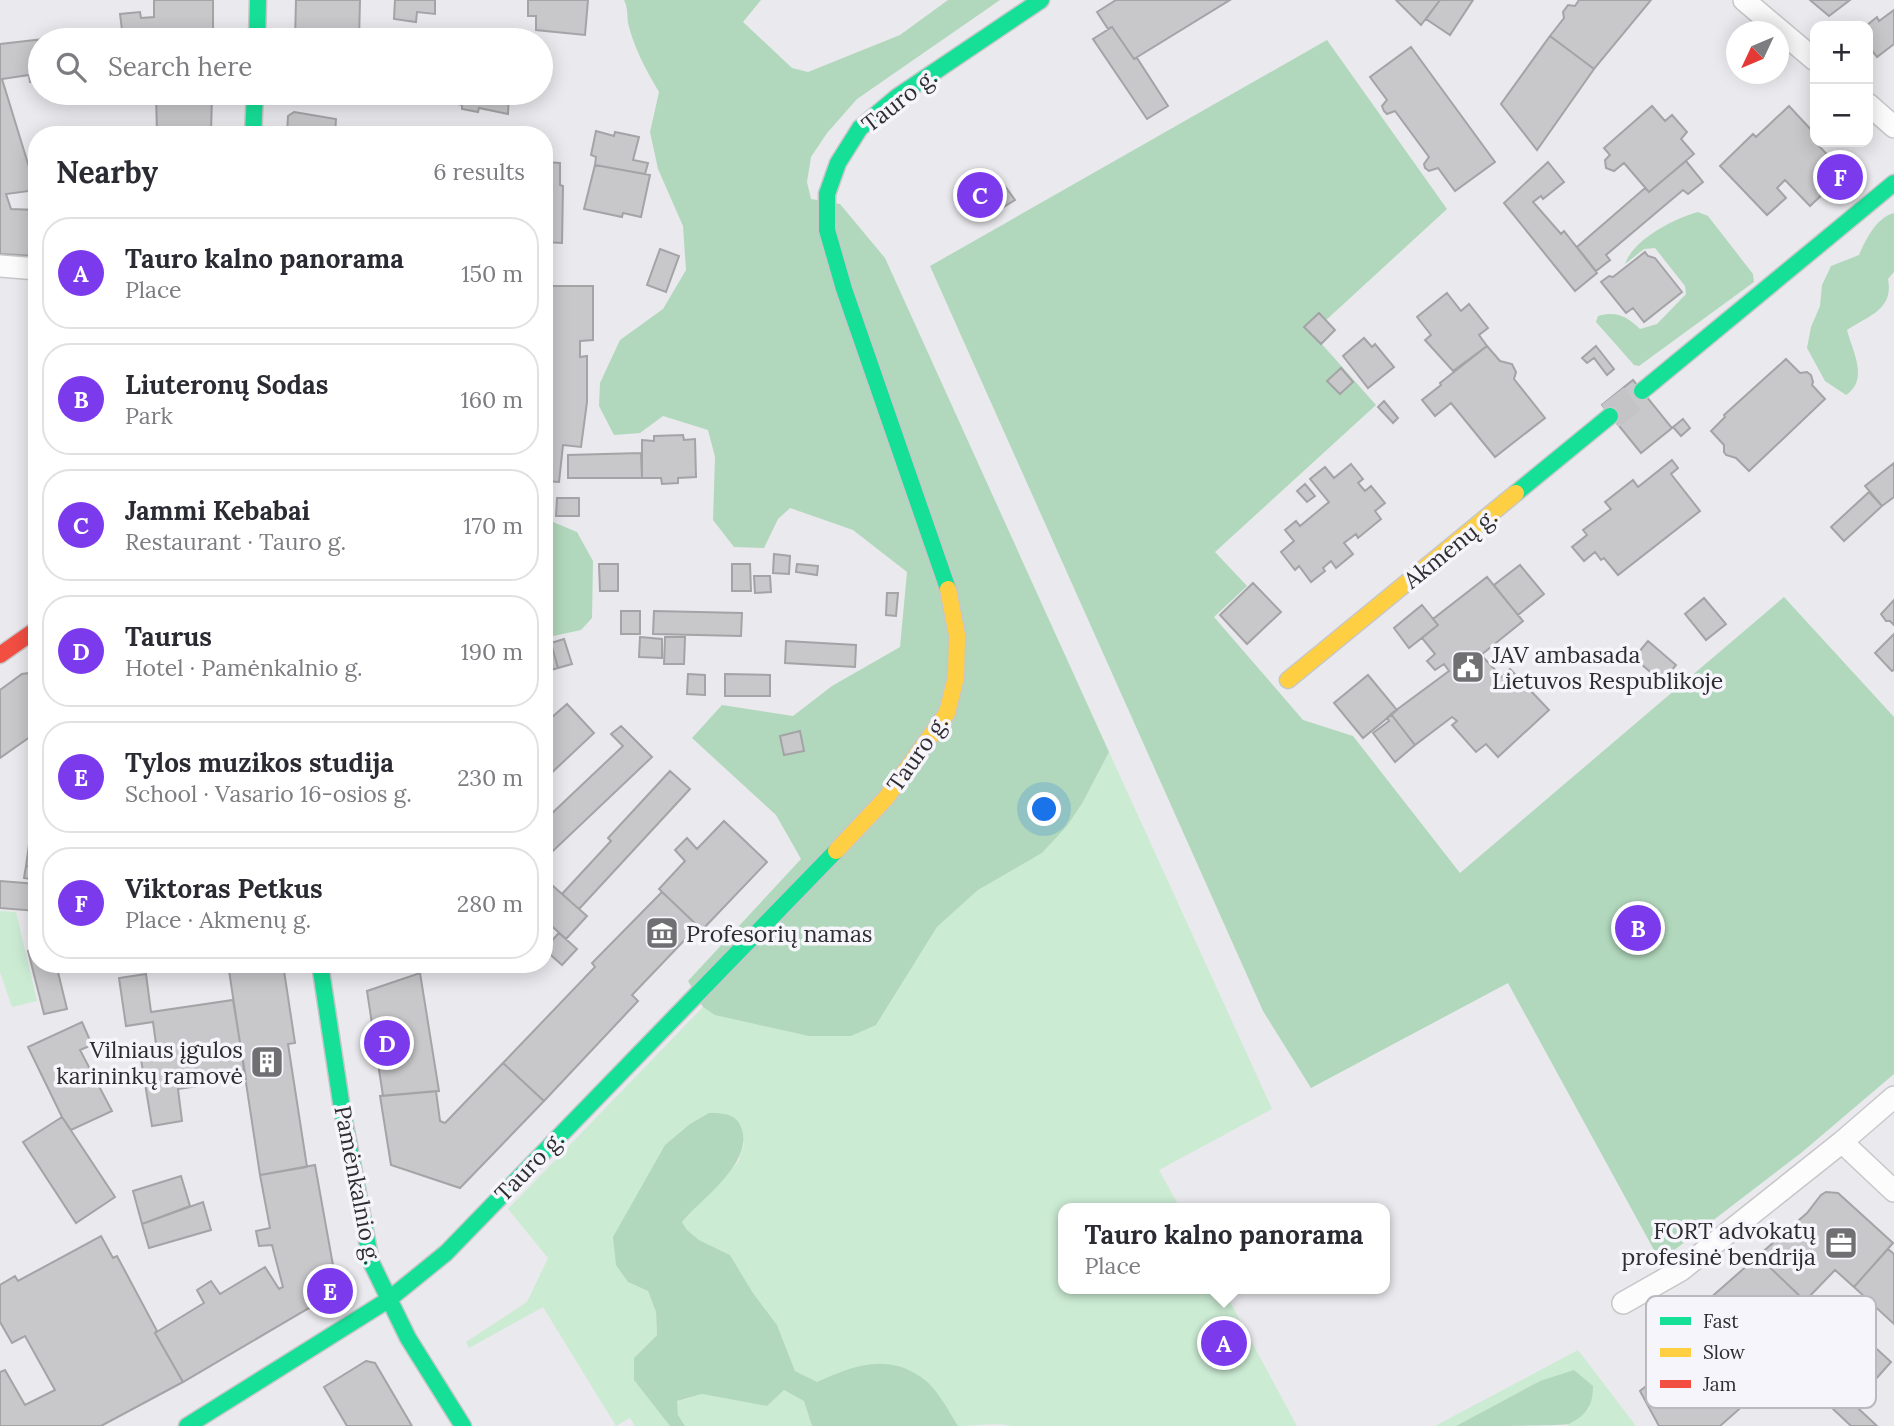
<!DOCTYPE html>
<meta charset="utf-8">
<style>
body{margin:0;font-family:Lora,serif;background:#f7f7f7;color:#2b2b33}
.controls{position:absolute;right:21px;top:21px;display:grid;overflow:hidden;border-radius:14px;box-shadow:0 4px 18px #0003}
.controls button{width:63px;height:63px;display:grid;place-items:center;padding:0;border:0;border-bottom:2px solid #e1e1e2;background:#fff;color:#2b2b33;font:35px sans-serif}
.compass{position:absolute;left:1726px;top:21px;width:63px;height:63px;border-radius:50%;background:#fff;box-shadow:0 4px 18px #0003;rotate:226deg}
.you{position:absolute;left:1045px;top:810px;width:24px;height:24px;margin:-18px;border:5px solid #fff;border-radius:50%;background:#1a73e8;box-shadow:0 0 0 10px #1a73e833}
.badge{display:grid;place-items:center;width:46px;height:46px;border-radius:50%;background:#7c3aed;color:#fff;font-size:23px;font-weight:700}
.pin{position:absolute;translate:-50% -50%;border:4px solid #fff;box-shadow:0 2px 7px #0006}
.popup{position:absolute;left:1058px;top:1203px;width:332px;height:91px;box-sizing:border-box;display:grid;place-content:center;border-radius:14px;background:#fff;filter:drop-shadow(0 2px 5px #0005);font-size:23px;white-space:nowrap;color:#7c7c81}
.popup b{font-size:26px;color:#2b2b33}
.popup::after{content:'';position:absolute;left:50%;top:100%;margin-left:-14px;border:14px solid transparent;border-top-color:#fff}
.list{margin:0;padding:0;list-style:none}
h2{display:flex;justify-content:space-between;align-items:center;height:91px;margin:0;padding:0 28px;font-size:30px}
h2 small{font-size:23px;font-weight:400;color:#7c7c81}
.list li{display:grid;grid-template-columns:46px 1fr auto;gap:21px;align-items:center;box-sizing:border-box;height:112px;margin:0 14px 14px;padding:0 14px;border:2px solid #e1e1e2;border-radius:28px}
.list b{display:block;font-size:26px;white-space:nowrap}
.list p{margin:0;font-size:23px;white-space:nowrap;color:#7c7c81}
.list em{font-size:23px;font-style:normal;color:#7c7c81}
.icon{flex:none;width:38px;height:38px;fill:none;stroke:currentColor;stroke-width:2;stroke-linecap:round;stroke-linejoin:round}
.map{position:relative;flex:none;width:1894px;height:1426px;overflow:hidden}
.search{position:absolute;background:#fff;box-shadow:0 4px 18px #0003;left:28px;top:28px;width:525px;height:77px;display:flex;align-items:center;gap:18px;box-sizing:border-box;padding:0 24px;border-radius:38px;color:#7c7c81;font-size:26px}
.panel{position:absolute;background:#fff;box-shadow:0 4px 18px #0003;left:28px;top:126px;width:525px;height:847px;border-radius:28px}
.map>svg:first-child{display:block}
.green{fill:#cbebd3}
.forest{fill:#b1d8bc}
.building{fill:#c8c8cb;stroke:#a4a3a6;stroke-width:2}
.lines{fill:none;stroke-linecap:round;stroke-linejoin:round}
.secondary-tunnel{stroke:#c4c4c7;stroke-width:28;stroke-dasharray:28 14;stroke-linecap:butt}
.street-casing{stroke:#c7c7c9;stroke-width:24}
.fast-casing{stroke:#c7c7c9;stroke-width:19}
.slow-casing{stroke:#c7c7c9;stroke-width:19}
.jam-casing{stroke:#c7c7c9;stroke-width:19}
.street{stroke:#fcfcfc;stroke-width:21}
.fast{stroke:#16e098;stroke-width:16}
.slow{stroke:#ffcf43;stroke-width:16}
.jam{stroke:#f24e42;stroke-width:16}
.labels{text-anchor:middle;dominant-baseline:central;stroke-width:7;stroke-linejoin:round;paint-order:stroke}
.street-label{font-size:23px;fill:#2e2e30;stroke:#f6f5fc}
.poi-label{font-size:23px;fill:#2e2e30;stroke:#f6f5fc;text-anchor:start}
.key{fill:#f6f5fc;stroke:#bab9bf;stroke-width:2}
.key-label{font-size:19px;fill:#2e2e30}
</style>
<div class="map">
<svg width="1894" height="1426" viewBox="0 0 1894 1426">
<rect width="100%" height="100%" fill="#eae9ed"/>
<path class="green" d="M1109,752L1272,1109L1159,1170L1180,1208H1063V1289H1223L1297,1426H1012C1000,1422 973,1426 958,1426L923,1378L839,1372L817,1383L795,1371L777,1325L753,1293L730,1255L699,1240L687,1230L682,1222L738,1162L745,1141L628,1282L648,1291L656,1312L657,1335L634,1358L670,1426H635L630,1418L616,1426L543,1307L469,1348L466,1342L527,1302L548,1258L508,1209L703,1007L876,1025L937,927L978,890L1042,853L1067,826L1083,802Z
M0,911L16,912L37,1001L12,1007L0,972Z
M1578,1350L1636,1426H1567L1590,1408L1540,1381L1456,1426H1435Z
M784,1390L804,1401L812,1426H685L678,1415L676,1402L702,1394L767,1406Z"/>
<path class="forest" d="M624,0H761L743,22L792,68L808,72L900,35L948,0H1000L857,99L827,133L811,157L807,182L811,199L840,204L885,258L1109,752L1083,802L1067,826L1042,853L978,890L937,927L876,1025L851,1036H809L715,1015L703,1007L688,981L801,859L776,815L692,738L722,705L793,716L832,686L900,647L907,572L853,530L790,508L778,519L764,548L734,547L713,520L715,457L708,430L663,416L640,433L614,435L599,406L600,383L620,340L663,309L686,270L683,226L658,169L650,132L659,92C646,70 634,48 628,23C627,15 628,8 624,0Z
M1327,40L1447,209L1312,333L1376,405L1215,552L1247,586L1214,617L1303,720L1353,736L1460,873L1784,597L1894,717V1074L1801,1153L1660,1261L1508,983L1311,1088L1263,1011L930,266Z
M1698,212L1708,216L1753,274L1754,282L1639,366L1634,365L1596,322L1598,316C1617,311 1626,316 1640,329L1657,324L1686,294L1685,286L1655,248L1644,249L1625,264C1634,239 1673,219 1698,212Z
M1894,213V272L1888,279C1894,310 1868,316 1847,330C1853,353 1869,379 1846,395L1825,381L1807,348L1811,327L1820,306L1822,285L1831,266L1859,255C1866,239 1876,218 1894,213Z
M544,489L547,491L553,522L577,532L593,561L592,618L581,630L544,638Z
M709,1113C721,1113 736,1113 741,1127C755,1162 702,1198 682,1222L687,1230L699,1240L730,1255L753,1293L777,1325L795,1371L817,1382C852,1366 886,1353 921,1377C937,1388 948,1410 958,1426H812L804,1401L784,1390L767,1406L702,1394L677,1401L678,1415L685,1426H670L634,1380V1358L657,1335L656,1312L648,1291L628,1282L616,1265L613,1237L665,1145L690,1124Z
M1574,1370L1593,1386C1593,1405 1587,1415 1569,1424C1561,1426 1473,1426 1456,1426L1540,1381Z"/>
<path class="building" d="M154,0H213V40H155L154,31L134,32L135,40H40V81L30,82L29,75L2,79L36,190L6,194L11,209L37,210V256L0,254V44L122,30L120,14L140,12L141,18L154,17Z
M296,0H360L359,40H295Z
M395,0H435V14L417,12L416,22L394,19Z
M528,0H588L585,35L536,30V16H528Z
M1116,0H1230L1134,59L1112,27L1108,29L1097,12Z
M1396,0H1440L1421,25Z
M1440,0H1473L1450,35L1426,19Z
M1579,0H1651L1594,69L1550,36L1564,18L1563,12L1568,5L1575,6Z
M1810,0H1850L1829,16Z
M1894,10V44L1877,57L1868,45L1866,26L1877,17L1879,21Z
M1112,27L1134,59L1137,58L1168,106L1147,119L1093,39Z
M1550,36L1594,69L1537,150L1501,104Z
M1411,47L1495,162L1455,191L1438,168L1429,171L1425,168L1424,164L1429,157L1395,111L1387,114L1384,111L1382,106L1387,100L1370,77Z
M156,93H212L211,135H157Z
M425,93H509L508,114L479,108L478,112L462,109V105L424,96Z
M1652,106L1665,121L1672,115L1687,132L1681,139L1694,154L1649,192L1624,163L1614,171L1606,168L1605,160L1610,155L1604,148Z
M1789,106L1815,134L1816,143L1845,173L1810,206L1785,180L1777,188L1786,198L1767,215L1720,166L1753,134L1756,137Z
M294,112L336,119L335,135H287L288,116Z
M596,131L614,136L615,132L639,137L633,160L648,163L645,174L595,165L596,157L591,155Z
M1686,161L1703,182L1688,194L1683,190L1606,255L1610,260L1596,271L1577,247L1645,188L1649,192Z
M544,162L560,163V185L563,186L562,243L544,242Z
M1548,162L1564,182L1543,199L1541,196L1533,202L1561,234L1564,231L1597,273L1575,291L1504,203Z
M595,165L650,175L641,217L623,213L622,217L584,209Z
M994,178L1002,182L1015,200L997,211L994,207L976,216L962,193L987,179Z
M660,249L679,256L666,292L647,285Z
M1645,252L1648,256L1655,258L1682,292L1644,322L1633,308L1626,313L1601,282L1609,276L1613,277Z
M544,286H593V340L580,341V357L587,356V402L581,447L563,445L559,482L544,481Z
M1447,293L1461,311L1469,304L1488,328L1479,335L1487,346L1453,371L1425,340L1431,335L1417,317Z
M1319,313L1335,330L1321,344L1304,327Z
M1364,338L1372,347L1375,344L1394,367L1368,388L1343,356Z
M1487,346L1500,361L1512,364L1516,372L1514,379L1545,418L1495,457L1451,403L1435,416L1422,400L1441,385L1440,383Z
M1596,346L1614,369L1607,375L1594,358L1587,363L1582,358Z
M1786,359L1800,373L1807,372L1811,375L1813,382L1812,385L1825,399L1749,471L1736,458L1726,455L1724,452V445L1711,431L1725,417L1724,415Z
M1341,368L1353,382L1340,394L1327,381Z
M1633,380L1672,428L1641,453L1602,405Z
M1384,401L1398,418L1393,423L1378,407Z
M1683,419L1690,428L1681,436L1673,427Z
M683,435L684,440L695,439L696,477L678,478V483L662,484L661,478H642V440L654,441V436Z
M641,453L642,478H568V455Z
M1672,460L1678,468L1671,474L1700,511L1618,575L1604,558L1601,560L1595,552L1584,561L1572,547L1587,535L1583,530L1611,509L1605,502L1633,480L1638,487Z
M1894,463V497L1882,506L1865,486Z
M1351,464L1363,479L1358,483L1365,491L1371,486L1385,503L1375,511L1381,519L1358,538L1356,534L1344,543L1353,554L1336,568L1331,561L1323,568L1325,571L1311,582L1299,566L1295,570L1281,552L1294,541L1285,530L1296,521L1300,526L1329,502L1310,479L1325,467L1334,478Z
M1305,484L1315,496L1307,502L1297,491Z
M1869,492L1882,506L1844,541L1831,527Z
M557,498H579V516H556Z
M774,554L790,556L789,574L773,573Z
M599,564H618V591H600Z
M732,564H750L751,591H732Z
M797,564L818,566L817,575L796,572Z
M1520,565L1544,594L1518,615L1494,585Z
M754,576H770L771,592L755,593Z
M1487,577L1523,621L1481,655L1502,677L1510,669L1549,710L1498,757L1486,744L1476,752L1452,725L1457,721L1452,717L1415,745L1391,714L1449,671L1444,664L1435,670L1427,661L1435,654L1422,638L1438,625L1433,619Z
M1253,583L1281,612L1247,644L1220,615Z
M887,593H898L896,616L886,615Z
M1704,598L1726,624L1706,640L1685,614Z
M1894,600V625L1890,621H1886L1881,614Z
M1422,605L1438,625L1409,648L1394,628Z
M621,611H640V634H621Z
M654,611L742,613L741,636L653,634Z
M1894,634V670L1892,671L1875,653Z
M640,637L662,639V658L639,657Z
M665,637H685L684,664H664Z
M564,639L572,664L558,668L551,643Z
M786,641L856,645L855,667L785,663Z
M1648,641L1676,665L1662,682L1634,658Z
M551,643L558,668L544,672V645Z
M37,672V732L0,758V690L22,674Z
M688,674L705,675V695L687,694Z
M725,674L770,675V696H725Z
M1368,675L1397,710L1363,738L1334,703Z
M567,704L594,733L544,780V712L551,718Z
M1391,714L1415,745L1395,762L1373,733L1389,721L1387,718Z
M621,726L652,757L553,851L544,843V812L548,817L623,746L611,734Z
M800,731L804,751L784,755L780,736Z
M670,771L690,789L579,909L562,894L611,841L608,838Z
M36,794H37V867L26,866Z
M724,821L767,862L702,930L659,889L685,861L675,850L687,838L697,849Z
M26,866L37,867V880L24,878Z
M544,878L587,916L566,939L544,919Z
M0,881L37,884V911L0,908Z
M662,892L698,926L632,995L638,1001L544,1101L503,1063L595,967L592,963Z
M559,933L577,949L562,965L544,949Z
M37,948V964H56L67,1009L44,1014L28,951Z
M228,964H283L295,1043L288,1044L307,1167L260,1175Z
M420,973L439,1091L383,1096L367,991Z
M146,974L151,1012L233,1000L246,1079L178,1089L182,1121L152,1126L140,1053L157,1051L153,1022L126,1026L119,978Z
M82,1022L92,1045L80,1050L112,1111L71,1130L62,1117L28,1047Z
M503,1063L544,1101L460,1188L391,1165L380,1096L436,1091L440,1121L445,1123Z
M62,1117L115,1197L76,1223L23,1142Z
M315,1165L336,1282L331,1295L183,1382L155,1333L204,1303L197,1290L211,1281L220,1294L265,1267L279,1289L283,1287L272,1245L259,1246L256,1231L270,1228L260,1175Z
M181,1176L190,1206L142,1224L133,1191Z
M1826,1192L1838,1193L1893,1243L1854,1287L1835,1270L1805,1301L1758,1256L1807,1213L1821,1195Z
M203,1202L211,1230L149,1248L142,1224Z
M101,1236L113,1258L117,1256L157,1331L155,1333L183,1382L101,1426H0V1372L5,1370L25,1405L55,1390L25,1336L12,1343L0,1322V1285L15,1276L18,1281Z
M1888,1249L1894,1254V1324L1854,1287Z
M1758,1256L1805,1301L1796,1308L1800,1312L1796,1316L1803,1324L1799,1328L1811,1343L1774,1374L1762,1360L1758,1363L1755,1360L1728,1383L1745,1404L1720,1426H1659L1640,1391L1709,1335L1692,1314Z
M1867,1340L1891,1362L1866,1390L1842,1368Z
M366,1361L375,1363L412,1426H347L324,1387Z
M1844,1395L1877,1426H1851L1832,1408Z"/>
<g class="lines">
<path class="secondary-tunnel" d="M1610,416L1642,391"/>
<defs>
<path id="street" d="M1744,0L1815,60
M1868,104L1894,127
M0,266L37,269
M1842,1142L1894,1191
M1623,1303L1681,1270L1842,1142L1894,1097"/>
<path id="fast" d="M257,40L258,0
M253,135L255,93
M1642,391L1894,183
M1516,493L1610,416
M948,589L844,289L827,230V194L838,163L860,128L897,97L1041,0
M320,964L342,1109L371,1262L408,1338L463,1426
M187,1426L388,1300L446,1253L836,851"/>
<path id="slow" d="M1288,680L1516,493
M836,851L886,798L947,713L956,677L957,635L948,589"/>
<path id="jam" d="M0,655L37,629"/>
</defs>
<use href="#street" class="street-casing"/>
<use href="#fast" class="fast-casing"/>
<use href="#slow" class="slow-casing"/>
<use href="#jam" class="jam-casing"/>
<use href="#street" class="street"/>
<use href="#fast" class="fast"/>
<use href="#slow" class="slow"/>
<use href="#jam" class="jam"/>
</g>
<defs>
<symbol id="civic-square" viewBox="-11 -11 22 22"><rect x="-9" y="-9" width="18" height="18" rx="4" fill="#706f72" stroke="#f6f5fc"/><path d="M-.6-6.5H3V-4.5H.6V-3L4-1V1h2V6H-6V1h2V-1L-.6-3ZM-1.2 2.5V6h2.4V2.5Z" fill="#fff"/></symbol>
<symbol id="museum-square" viewBox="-11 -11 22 22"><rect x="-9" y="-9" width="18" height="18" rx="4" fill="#706f72" stroke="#f6f5fc"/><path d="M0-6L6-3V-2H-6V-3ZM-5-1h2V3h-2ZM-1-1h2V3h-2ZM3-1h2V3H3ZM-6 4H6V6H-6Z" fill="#fff"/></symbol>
<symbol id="building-square" viewBox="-11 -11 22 22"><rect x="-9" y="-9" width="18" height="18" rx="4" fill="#706f72" stroke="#f6f5fc"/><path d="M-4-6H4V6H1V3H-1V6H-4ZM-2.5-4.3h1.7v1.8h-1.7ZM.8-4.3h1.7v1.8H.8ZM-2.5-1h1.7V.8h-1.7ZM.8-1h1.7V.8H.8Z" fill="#fff"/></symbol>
<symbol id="office-square" viewBox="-11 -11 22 22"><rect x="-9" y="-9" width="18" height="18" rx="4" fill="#706f72" stroke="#f6f5fc"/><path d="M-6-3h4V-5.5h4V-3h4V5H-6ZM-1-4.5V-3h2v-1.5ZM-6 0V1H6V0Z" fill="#fff"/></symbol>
</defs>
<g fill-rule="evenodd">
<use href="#civic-square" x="1449" y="648" width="38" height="38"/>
<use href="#museum-square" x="643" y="914" width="38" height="38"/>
<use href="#building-square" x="248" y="1043" width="38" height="38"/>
<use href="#office-square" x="1822" y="1224" width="38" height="38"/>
</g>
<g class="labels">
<g class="street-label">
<text transform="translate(899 100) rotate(-38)">Tauro g.</text>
<text transform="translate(1450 548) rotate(-39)">Akmenų g.</text>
<text transform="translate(917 753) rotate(-55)">Tauro g.</text>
<text transform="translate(529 1166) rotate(-46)">Tauro g.</text>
<text transform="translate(358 1185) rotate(79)">Pamėnkalnio g.</text>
</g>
<g class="poi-label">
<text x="1492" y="654">JAV ambasada<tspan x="1492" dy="26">Lietuvos Respublikoje</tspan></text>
<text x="686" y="933">Profesorių namas</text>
<text x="243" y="1049" text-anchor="end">Vilniaus įgulos<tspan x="243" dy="26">karininkų ramovė</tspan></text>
<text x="1816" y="1230" text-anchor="end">FORT advokatų<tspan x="1816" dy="26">profesinė bendrija</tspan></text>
</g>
</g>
<rect x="1646" y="1296" width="230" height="112" rx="10" class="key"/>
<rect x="1660" y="1317" width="31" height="8" fill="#16e098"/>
<rect x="1660" y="1348" width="31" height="9" fill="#ffcf43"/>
<rect x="1660" y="1380" width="31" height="8" fill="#f24e42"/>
<g class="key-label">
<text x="1703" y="1328">Fast</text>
<text x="1703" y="1359">Slow</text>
<text x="1703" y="1391">Jam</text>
</g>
</svg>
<div class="controls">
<button>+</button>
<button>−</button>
</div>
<svg class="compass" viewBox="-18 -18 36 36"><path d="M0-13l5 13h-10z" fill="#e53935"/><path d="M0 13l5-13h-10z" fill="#7c7c81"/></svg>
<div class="you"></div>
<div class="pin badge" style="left:1224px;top:1343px">A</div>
<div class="popup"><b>Tauro kalno panorama</b>Place</div>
<div class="pin badge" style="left:1638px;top:928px">B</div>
<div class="pin badge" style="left:980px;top:195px">C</div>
<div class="pin badge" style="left:387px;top:1043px">D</div>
<div class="pin badge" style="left:330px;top:1291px">E</div>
<div class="pin badge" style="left:1840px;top:177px">F</div>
<div class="search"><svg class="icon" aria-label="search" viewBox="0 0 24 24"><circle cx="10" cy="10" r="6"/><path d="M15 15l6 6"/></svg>Search here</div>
<section class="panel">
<h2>Nearby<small>6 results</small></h2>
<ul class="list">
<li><span class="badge">A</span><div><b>Tauro kalno panorama</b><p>Place</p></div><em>150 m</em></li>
<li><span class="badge">B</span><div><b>Liuteronų Sodas</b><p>Park</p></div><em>160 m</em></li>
<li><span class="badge">C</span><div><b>Jammi Kebabai</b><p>Restaurant · Tauro g.</p></div><em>170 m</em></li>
<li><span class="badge">D</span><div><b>Taurus</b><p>Hotel · Pamėnkalnio g.</p></div><em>190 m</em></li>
<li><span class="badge">E</span><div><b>Tylos muzikos studija</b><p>School · Vasario 16-osios g.</p></div><em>230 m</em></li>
<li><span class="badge">F</span><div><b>Viktoras Petkus</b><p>Place · Akmenų g.</p></div><em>280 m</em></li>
</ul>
</section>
</div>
